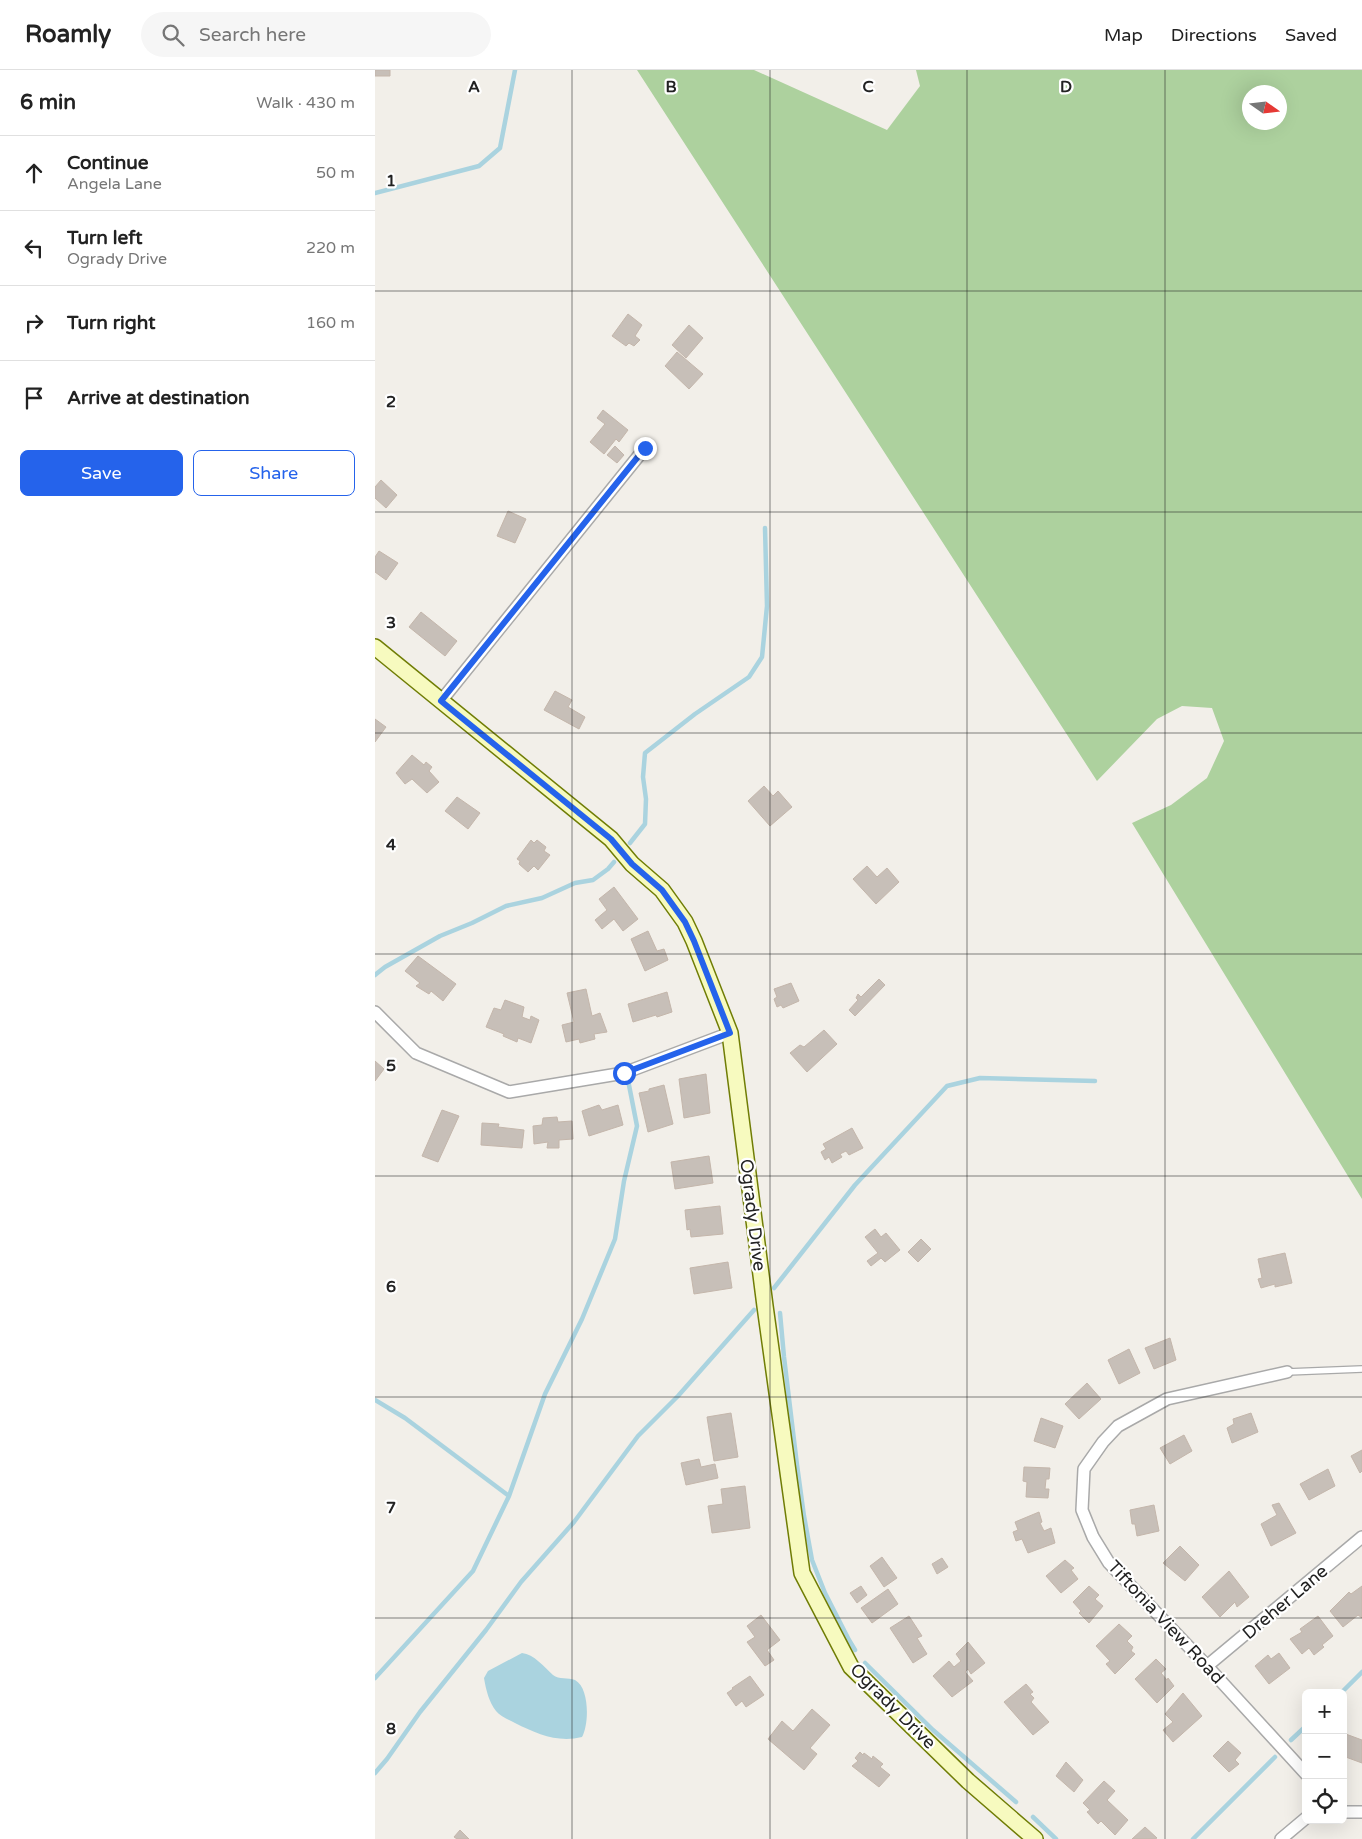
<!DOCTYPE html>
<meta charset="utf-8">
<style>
body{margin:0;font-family:"Varela Round",sans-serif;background:#f6f6f6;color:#222}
.controls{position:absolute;right:15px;bottom:15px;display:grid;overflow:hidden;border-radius:8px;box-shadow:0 5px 20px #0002}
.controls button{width:45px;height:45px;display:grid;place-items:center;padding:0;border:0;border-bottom:1px solid #e0e0e0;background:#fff;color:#222;font:25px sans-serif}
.compass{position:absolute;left:867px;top:15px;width:45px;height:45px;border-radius:50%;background:#fff;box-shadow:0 5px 20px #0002;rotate:104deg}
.stop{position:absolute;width:15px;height:15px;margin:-11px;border:4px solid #2563eb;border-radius:50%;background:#fff}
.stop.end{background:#2563eb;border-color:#fff;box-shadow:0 1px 5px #0008}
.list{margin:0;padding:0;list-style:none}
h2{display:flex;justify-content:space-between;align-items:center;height:65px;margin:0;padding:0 20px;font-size:21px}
h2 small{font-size:16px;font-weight:400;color:#767676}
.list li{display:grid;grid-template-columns:32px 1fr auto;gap:15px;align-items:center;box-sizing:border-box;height:75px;padding:0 20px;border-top:1px solid #e0e0e0}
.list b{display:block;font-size:19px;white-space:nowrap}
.list p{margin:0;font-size:16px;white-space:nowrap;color:#767676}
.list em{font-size:16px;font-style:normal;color:#767676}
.actions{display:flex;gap:10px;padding:15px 20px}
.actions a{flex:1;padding:11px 0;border:1px solid #2563eb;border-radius:8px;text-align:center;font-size:18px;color:#2563eb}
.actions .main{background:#2563eb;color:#fff}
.icon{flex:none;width:28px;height:28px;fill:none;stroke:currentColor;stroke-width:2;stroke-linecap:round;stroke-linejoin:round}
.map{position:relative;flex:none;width:987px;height:1769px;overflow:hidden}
header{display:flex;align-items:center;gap:30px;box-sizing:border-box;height:70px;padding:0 25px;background:#fff;border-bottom:1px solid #e0e0e0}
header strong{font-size:24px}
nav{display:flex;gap:28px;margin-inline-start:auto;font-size:18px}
.search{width:350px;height:45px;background:#f6f6f6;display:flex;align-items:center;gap:12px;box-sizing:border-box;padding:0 18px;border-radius:28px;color:#767676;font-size:19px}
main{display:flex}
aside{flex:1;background:#fff}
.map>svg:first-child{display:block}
.forest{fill:#add19e;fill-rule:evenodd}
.water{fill:#aad3df}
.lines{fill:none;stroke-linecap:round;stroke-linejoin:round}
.stream{stroke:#aad3df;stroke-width:4.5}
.building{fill:#c7bfb8;stroke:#c4b6ab}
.lane-casing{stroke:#a9a9a9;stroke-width:8}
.street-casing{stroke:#a9a9a9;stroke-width:14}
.secondary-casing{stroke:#707d05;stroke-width:18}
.lane{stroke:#fff;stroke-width:5.5}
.street{stroke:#fff;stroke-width:11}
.secondary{stroke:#f7fabf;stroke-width:15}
.route{stroke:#2563eb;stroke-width:6}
.grid{fill:none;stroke:#222;stroke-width:1;stroke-opacity:0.55}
.labels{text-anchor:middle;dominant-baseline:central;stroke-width:4.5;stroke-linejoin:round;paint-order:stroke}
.street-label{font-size:18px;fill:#222;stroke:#fff}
.grid-label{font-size:16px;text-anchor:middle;font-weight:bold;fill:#222;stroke:#fff;stroke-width:4.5;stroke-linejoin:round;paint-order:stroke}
</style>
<header>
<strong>Roamly</strong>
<div class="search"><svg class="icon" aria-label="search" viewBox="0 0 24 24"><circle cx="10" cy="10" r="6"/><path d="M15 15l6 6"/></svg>Search here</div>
<nav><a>Map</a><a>Directions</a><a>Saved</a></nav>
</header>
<main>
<aside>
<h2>6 min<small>Walk · 430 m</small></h2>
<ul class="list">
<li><svg class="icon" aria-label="ahead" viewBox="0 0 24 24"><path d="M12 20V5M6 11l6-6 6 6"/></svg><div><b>Continue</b><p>Angela Lane</p></div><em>50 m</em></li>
<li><svg class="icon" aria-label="left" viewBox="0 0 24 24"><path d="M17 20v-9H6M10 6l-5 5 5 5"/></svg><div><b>Turn left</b><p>Ogrady Drive</p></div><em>220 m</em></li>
<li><svg class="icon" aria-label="right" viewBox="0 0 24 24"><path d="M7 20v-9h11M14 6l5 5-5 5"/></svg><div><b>Turn right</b></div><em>160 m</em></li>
<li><svg class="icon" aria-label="arrive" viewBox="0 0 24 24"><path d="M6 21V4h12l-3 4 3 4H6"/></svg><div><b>Arrive at destination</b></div></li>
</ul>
<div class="actions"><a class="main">Save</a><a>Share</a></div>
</aside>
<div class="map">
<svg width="987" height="1769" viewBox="0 0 987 1769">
<rect width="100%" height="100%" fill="#f2efe9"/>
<path class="forest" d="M262,0H379L512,60L545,16L541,0H987V1129L757,753L796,735L832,708L849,671L837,638L807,636L782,649L722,711ZM874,22H904V52H874Z"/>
<path class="water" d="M147,1583C159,1584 169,1597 178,1605C184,1610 193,1607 200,1610C215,1618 214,1655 207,1667C183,1673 162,1664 140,1653C134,1650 125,1646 121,1641C114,1632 111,1620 109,1608L113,1601Z"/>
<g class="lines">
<path class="stream" d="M0,123L104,96L125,78L140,0
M255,773L270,754L271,729L268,707L270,683L320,644L374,607L387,587L392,536L390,458
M0,905L10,897L65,866L97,853L131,836L167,828L200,813L218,810L233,799L239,792
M399,1218L480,1115L572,1016L605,1008L720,1011
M405,1243L409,1287L422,1395L429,1446L437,1490L450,1523L474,1570L480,1580
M0,1330L30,1348L134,1426L98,1501L0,1608
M134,1426L170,1324L207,1249L240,1169L249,1111L262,1056L253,1010
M490,1593L558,1660L641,1732
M966,1623L987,1602
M916,1670L931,1656
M0,1703L12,1689L45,1642L111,1560L146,1512L199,1452L263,1366L303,1326L379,1240
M658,1747L681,1769
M818,1769L900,1687"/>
</g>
<path class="building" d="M0,0H15V6H0Z
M253,244L267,255L260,266L265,270L259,276L254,273L251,276L237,266Z
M314,255L328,268L311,288L297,275Z
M302,282L328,304L314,319L290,296Z
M228,340L253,360L244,372L241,369L229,384L215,372L230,354L222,348Z
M240,376L249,385L242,393L232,385Z
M6,410L22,425L11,438L0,428V417Z
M133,441L151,449L140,473L122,466Z
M4,481L23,493L11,510L0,502V487Z
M46,542L82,571L70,586L34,557Z
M180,621L197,630L193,637L210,647L204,659L169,640Z
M0,649L11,657L0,672Z
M37,685L49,695L51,692L57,697L54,701L64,712L52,723L37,709L30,714L21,703Z
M389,716L398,726L403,721L417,737L395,756L373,731Z
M82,727L105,743L93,759L70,741Z
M156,770L159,773L162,770L171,777L169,781L175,785L163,800L159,796L153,802L144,794L145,791L142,789Z
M492,796L502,807L512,798L524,812L501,834L478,809Z
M239,817L263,849L248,861L239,849L227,859L220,850L232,840L224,829Z
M273,861L282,881L289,879L293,890L270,901L256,869Z
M43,886L81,914L68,931L56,921L54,924L41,916L45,913L30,901Z
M504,909L510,915L480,946L474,940L483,930L481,928L483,924L486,927Z
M416,913L424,931L408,938L406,935L402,937L399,929L402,927L399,919Z
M211,919L217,946L225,943L232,962L219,964L220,969L205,973L204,969L191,972L187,955L199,952L192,923Z
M292,922L297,942L282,947L281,945L258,952L253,934Z
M130,930L149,937L147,947L155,950L156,946L164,950L156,973L143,968L142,972L128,966L129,964L111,957L119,938L126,940Z
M449,960L462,974L432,1002L415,983L425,975L429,977Z
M0,991L9,999L0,1011Z
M331,1004L335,1043L309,1048L304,1009Z
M289,1015L298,1054L273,1062L264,1023L274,1021V1019Z
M224,1035L227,1040L243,1035L248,1055L214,1066L207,1041Z
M67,1040L84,1046L63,1092L47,1086Z
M182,1047L183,1052L197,1051L198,1069L184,1070V1078H172L173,1072L159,1074L158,1056L167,1055L168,1048Z
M107,1053L124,1054L123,1057L149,1060L147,1078L106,1075Z
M477,1058L488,1078L474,1085L471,1081L465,1084L467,1087L457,1093L454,1087L450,1090L446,1082L451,1079L448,1074Z
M334,1086L338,1113L300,1119L296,1092Z
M345,1136L348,1164L316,1167L315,1159L312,1160L310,1140Z
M500,1159L506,1167L511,1163L525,1180L510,1192L506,1188L496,1196L492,1191L503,1183L490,1167Z
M546,1169L556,1179L543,1192L533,1182Z
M910,1183L917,1213L900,1217V1214L886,1218L883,1209L887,1208L883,1189Z
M353,1192L357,1218L319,1224L315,1198Z
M795,1268L801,1290L779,1299L770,1278Z
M754,1279L765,1303L744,1314L733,1290Z
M712,1313L726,1329L704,1349L690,1334Z
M356,1343L363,1387L339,1391L332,1347Z
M876,1343L883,1362L857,1373L852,1358L859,1354L858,1349Z
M666,1348L688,1356L680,1378L659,1371Z
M809,1365L817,1381L795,1394L785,1378Z
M987,1380V1401L985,1403L976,1386Z
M324,1389L326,1397L340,1394L343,1408L311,1415L306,1393Z
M649,1397L675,1398L674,1409H671L670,1419H674L673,1428L651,1427L652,1412L648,1411Z
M953,1399L960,1416L934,1430L925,1414Z
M370,1416L375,1458L337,1463L333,1436L348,1434L346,1419Z
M904,1433L921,1463L896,1476L886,1454L902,1445L897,1435Z
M779,1435L784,1461L762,1466L760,1454H757L755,1440Z
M664,1442L667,1452L665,1453L669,1461L676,1458L680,1473L653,1483L647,1469L641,1471L638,1462L643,1460L640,1452Z
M805,1476L824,1495L810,1511L788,1493Z
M507,1487L522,1508L509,1517L495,1496Z
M567,1488L573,1497L562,1504L557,1494Z
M690,1490L699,1498L696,1500L703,1509L686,1523L671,1506Z
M854,1501L874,1527L862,1537L860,1532L845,1547L827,1527Z
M486,1516L492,1525L482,1533L475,1523Z
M714,1516L724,1525L720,1529L728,1536L714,1553L704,1543L706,1541L698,1532Z
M987,1516V1548L983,1545L968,1557L955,1541L974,1522L976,1524Z
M513,1519L523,1534L497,1553L486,1538Z
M386,1545L405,1570L392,1580L399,1590L390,1596L372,1572L380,1567L372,1556Z
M534,1546L547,1566L542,1568L552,1584L538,1593L515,1558Z
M943,1546L958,1566L947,1575L949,1577L939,1585L934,1578L927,1584L915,1569L927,1562L925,1559Z
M744,1554L757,1566L752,1571L758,1577L756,1581L760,1584L740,1604L731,1594L735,1591L721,1576Z
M593,1572L610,1593L596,1604L593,1599L590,1602L598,1611L577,1627L558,1606L574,1591L579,1597L586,1591L581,1584Z
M904,1583L915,1598L894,1614L880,1596L893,1585L896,1589Z
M781,1589L791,1599L786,1603L792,1610L793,1608L799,1616L782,1633L760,1609Z
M375,1606L389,1625L371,1637L367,1631L361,1636L352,1623L358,1619L357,1618Z
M651,1614L658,1622L655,1624L659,1628L656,1632L674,1652L658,1665L629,1632Z
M808,1623L827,1646L798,1672L788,1660L798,1652L790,1644Z
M437,1639L455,1655L435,1678L442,1684L429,1700L393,1669L407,1651L418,1661Z
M968,1663L987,1670V1693L968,1686Z
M853,1671L866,1683L860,1690L864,1694L854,1702L838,1686Z
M485,1682L488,1685L489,1683L497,1689L498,1686L508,1694L505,1697L515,1705L504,1717L477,1696L483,1691L480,1688Z
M691,1692L708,1710L699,1722L681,1706Z
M729,1711L740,1721L732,1730L753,1750L740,1765L726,1751L723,1754L712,1742L715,1740L708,1733Z
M770,1757L782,1768L780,1769H757Z
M85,1760L94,1769H82L79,1767Z"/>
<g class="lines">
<defs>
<path id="lane" d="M912,1302L987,1299"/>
<path id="street" d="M66,631L270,378
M0,942L41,983L134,1022L249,1003L355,963
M912,1302L792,1329L743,1356L728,1372L709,1399L707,1440L718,1467L734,1493L832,1596L931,1704
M832,1596L987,1467
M968,1742H987
M906,1769L931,1748"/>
<path id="secondary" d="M0,577L236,769L257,794L287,820L310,852L319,871L355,963L390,1236L427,1503L476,1597L593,1711L660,1769"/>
</defs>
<use href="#lane" class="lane-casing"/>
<use href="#street" class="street-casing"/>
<use href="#secondary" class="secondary-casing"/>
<use href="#lane" class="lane"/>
<use href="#street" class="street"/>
<use href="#secondary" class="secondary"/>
</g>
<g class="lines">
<path class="route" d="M249,1003L355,963L319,871L310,852L287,820L257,794L236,769L66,631L270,378"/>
</g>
<path class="grid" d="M197,0V1769M395,0V1769M592,0V1769M790,0V1769M0,221H987M0,442H987M0,663H987M0,884H987M0,1106H987M0,1327H987M0,1548H987"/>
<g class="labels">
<g class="street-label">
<text transform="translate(378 1145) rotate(83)">Ogrady Drive</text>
<text transform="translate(910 1532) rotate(-40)">Dreher Lane</text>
<text transform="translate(791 1552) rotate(47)">Tiftonia View Road</text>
<text transform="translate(518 1636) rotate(45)">Ogrady Drive</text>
</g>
</g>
<g class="grid-label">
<text x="99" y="22">A</text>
<text x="296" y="22">B</text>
<text x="493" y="22">C</text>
<text x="691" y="22">D</text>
<text x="16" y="116">1</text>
<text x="16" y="337">2</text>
<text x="16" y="558">3</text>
<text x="16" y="780">4</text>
<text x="16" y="1001">5</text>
<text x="16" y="1222">6</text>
<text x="16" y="1443">7</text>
<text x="16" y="1664">8</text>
</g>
</svg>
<div class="controls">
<button>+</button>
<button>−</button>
<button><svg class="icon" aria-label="locate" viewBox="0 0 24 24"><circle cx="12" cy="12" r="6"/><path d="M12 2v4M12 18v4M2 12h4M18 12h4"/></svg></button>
</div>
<svg class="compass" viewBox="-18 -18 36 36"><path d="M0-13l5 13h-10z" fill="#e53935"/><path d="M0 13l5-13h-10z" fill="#767676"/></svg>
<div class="stop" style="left:249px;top:1003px"></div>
<div class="stop end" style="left:270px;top:378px"></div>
</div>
</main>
